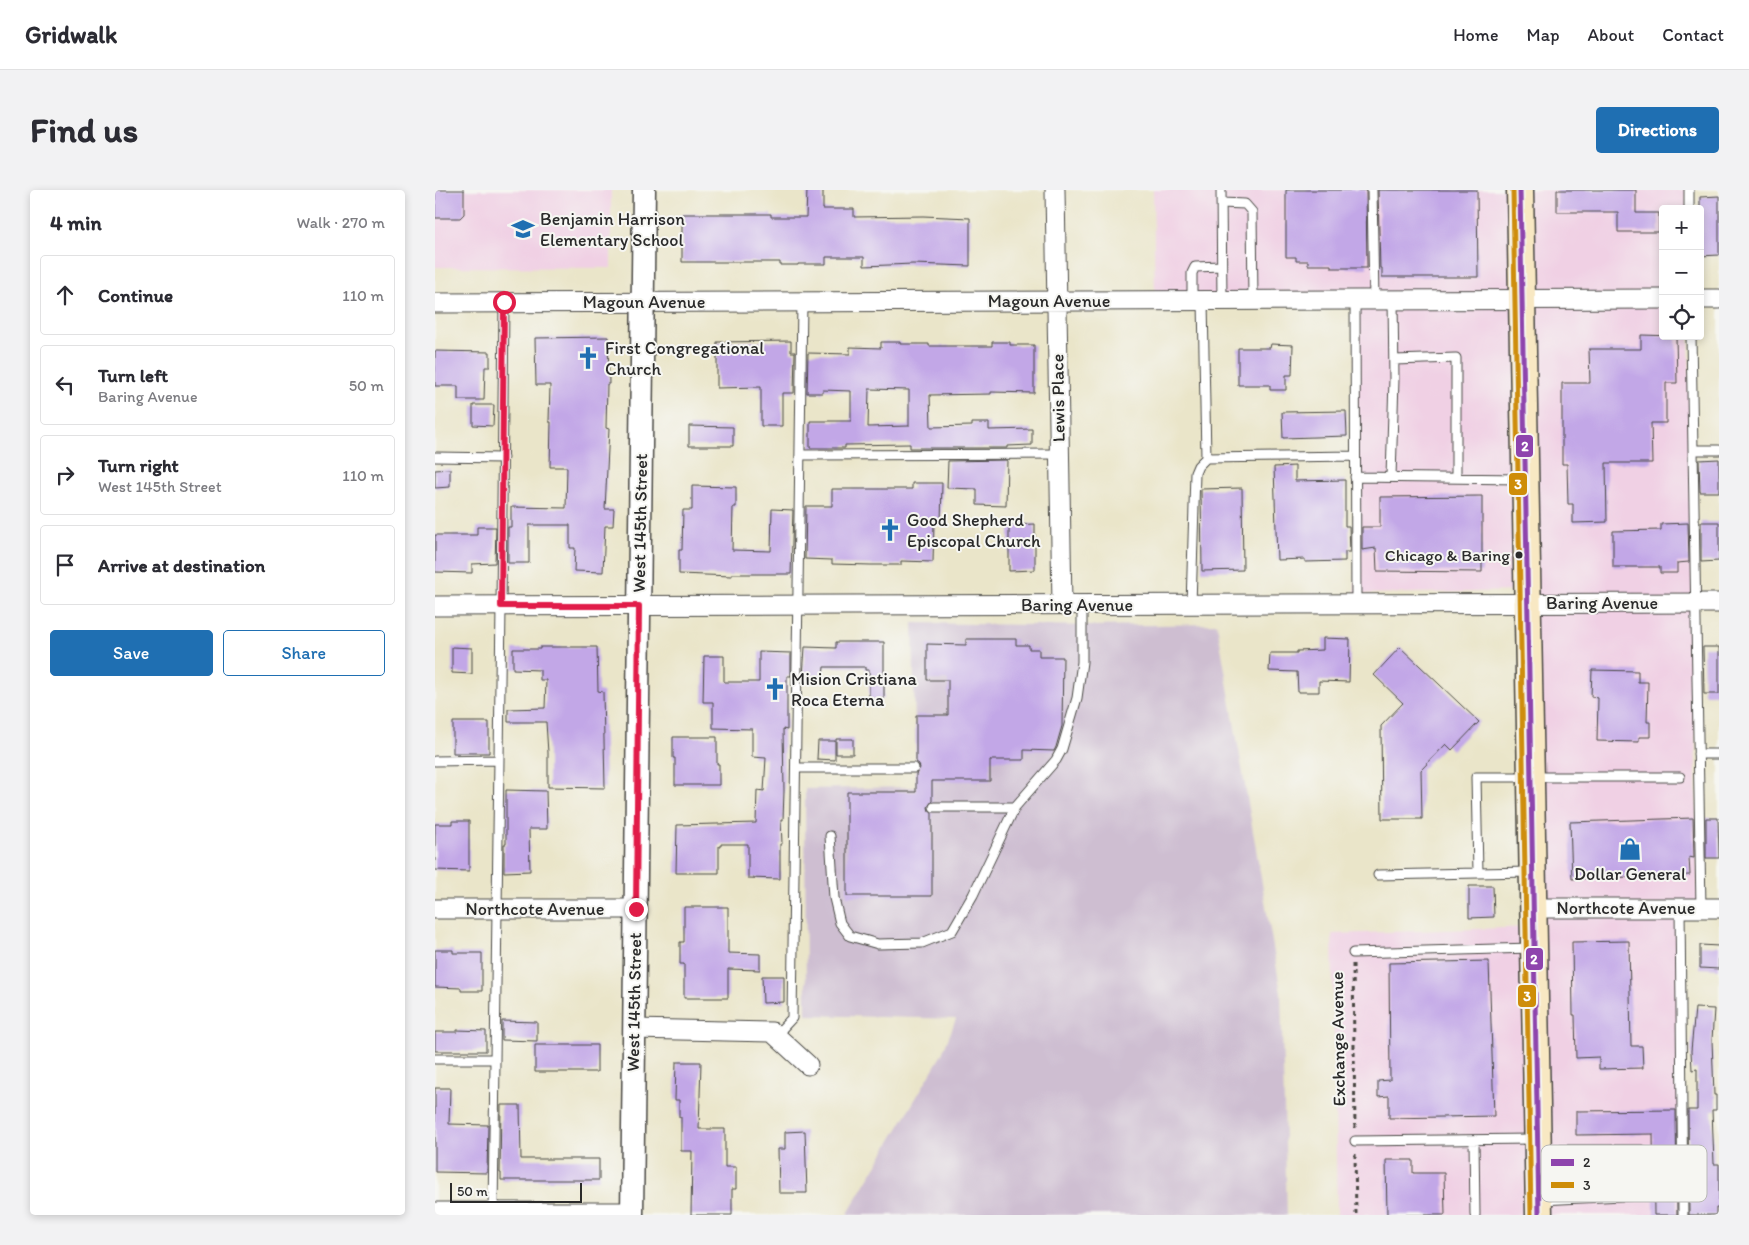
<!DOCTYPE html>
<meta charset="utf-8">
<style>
body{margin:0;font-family:Itim,sans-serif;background:#f2f2f3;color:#2b2b33}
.controls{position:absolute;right:15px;top:15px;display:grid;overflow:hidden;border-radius:5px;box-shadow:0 2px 8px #0003}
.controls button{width:45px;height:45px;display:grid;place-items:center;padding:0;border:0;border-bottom:1px solid #e1e1e2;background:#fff;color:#2b2b33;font:25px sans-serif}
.scale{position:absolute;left:15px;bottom:12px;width:132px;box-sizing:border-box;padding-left:5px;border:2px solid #2b2b2b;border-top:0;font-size:14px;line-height:18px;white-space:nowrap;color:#2b2b2b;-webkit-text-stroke:4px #f6f6f2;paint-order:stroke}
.stop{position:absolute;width:15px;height:15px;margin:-11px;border:4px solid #e11d48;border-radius:50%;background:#fff}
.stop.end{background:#e11d48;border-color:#fff;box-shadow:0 1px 5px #0008}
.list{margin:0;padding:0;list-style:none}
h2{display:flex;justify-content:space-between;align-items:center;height:65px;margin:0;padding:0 20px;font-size:21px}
h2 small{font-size:16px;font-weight:400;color:#7c7c81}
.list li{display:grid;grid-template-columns:32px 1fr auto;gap:15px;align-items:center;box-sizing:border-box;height:80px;margin:0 10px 10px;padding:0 10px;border:1px solid #e1e1e2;border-radius:5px}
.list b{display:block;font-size:19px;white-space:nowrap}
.list p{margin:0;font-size:16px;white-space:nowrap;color:#7c7c81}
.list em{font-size:16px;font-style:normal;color:#7c7c81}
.actions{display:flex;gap:10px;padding:15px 20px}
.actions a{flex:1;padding:11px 0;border:1px solid #1f6fb2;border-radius:5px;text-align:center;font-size:18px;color:#1f6fb2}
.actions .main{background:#1f6fb2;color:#fff}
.icon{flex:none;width:28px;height:28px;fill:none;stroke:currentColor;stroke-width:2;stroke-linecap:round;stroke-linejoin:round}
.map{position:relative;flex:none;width:1284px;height:1025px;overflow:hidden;border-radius:5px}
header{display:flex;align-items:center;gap:30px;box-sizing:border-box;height:70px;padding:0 25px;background:#fff;border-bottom:1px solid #e1e1e2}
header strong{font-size:24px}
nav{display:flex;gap:28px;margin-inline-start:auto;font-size:18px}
.intro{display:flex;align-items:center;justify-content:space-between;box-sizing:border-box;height:120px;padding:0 30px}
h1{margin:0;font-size:35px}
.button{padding:12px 22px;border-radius:5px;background:#1f6fb2;color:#fff;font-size:18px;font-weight:700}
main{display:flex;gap:30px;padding:0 30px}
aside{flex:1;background:#fff;border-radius:5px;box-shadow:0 2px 8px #0003}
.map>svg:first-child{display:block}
.built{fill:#f0d0e4}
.industrial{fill:#cebed1}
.building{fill:#c2a7e7;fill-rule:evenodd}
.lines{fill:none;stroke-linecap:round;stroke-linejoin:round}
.service-casing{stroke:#484743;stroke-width:11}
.minor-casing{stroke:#484743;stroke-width:21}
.tertiary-casing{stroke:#484743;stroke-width:25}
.secondary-casing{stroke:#484743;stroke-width:29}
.path{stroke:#484743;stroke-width:3;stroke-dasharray:4 4;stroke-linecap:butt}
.service{stroke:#fff;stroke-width:9}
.minor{stroke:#fff;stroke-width:19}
.tertiary{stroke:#fff;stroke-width:22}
.secondary{stroke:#f8e8c3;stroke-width:26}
.bus-1-casing{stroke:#f6f6f2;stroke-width:9}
.bus-2-casing{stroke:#f6f6f2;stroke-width:9}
.bus-1{stroke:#8e44ad;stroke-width:5}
.bus-2{stroke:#ce8d09;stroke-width:5}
.route{stroke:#e11d48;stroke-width:6}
.bus-dot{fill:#2b2b2b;stroke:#f6f6f2;stroke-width:2}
.labels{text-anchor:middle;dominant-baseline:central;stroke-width:4;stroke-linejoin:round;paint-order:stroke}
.bus-label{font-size:17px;fill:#2b2b2b;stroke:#f6f6f2;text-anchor:end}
.poi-label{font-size:18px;fill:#2b2b2b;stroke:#f6f6f2;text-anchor:start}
.street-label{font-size:18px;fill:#2b2b2b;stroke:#f6f6f2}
.key{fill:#f6f6f2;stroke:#b9b9b6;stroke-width:1}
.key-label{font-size:14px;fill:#2b2b2b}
.line-badge{stroke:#f6f6f2;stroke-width:2}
.badge-label{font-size:14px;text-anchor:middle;font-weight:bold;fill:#fff}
</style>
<header>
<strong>Gridwalk</strong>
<nav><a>Home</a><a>Map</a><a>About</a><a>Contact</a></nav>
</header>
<div class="intro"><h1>Find us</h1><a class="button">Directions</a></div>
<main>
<aside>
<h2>4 min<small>Walk · 270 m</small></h2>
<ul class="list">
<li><svg class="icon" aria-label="ahead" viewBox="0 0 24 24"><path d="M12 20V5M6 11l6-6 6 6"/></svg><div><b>Continue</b></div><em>110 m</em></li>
<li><svg class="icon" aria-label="left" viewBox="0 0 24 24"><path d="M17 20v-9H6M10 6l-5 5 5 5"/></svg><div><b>Turn left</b><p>Baring Avenue</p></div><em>50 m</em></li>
<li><svg class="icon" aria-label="right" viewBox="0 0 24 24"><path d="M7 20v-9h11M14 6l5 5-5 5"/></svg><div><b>Turn right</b><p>West 145th Street</p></div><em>110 m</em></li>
<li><svg class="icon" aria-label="arrive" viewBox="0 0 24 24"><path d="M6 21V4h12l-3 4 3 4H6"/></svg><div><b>Arrive at destination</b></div></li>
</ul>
<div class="actions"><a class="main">Save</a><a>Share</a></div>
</aside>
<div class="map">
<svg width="1284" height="1025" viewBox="0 0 1284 1025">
<rect width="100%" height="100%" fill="#f6f6f2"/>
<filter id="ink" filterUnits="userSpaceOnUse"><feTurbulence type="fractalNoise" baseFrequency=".02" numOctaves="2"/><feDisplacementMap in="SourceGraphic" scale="10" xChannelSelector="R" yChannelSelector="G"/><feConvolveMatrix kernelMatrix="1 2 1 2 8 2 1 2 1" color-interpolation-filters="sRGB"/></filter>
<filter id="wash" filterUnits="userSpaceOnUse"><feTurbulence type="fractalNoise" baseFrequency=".0096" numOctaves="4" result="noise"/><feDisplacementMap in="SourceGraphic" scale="20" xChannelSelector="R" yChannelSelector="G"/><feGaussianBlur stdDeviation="1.12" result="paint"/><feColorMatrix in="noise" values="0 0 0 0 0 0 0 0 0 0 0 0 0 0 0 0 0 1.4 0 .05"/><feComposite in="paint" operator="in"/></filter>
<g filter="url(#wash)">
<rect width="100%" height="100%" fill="#eae5c9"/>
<path class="built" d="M0,0H176V78L0,77Z
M718,0H1083L1092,401L920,404V110L720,109Z
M1087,0H1251L1252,19H1228V146H1254L1263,715H1101Z
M1098,718H1245L1248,1025H902L897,744L1098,737Z"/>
<path class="industrial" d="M478,433L657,436L782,434L846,803L852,1025H412L507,864L521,829L371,825L370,599L481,597Z"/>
<g id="blocks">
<path class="building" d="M0,0H29V24L25,28H0Z
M372,0H388V19H419V27L488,26L535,28V76L478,74L429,76V67H391V74H363V75H345V72H247V24H336V27H371Z
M851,0H931L932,78H896V75H873V71H861V67H851Z
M943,0H1042L1043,87H947V78H945Z
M1122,0H1201V23H1224V42H1183V22H1122Z
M1284,6V65L1265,66V7Z
M1206,145L1241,146L1242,193H1231V233H1216L1217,273H1171L1172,332L1138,333V314H1133L1132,274H1127V193H1155L1154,159H1206Z
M173,147L174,194H172L171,238L174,239L170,319H179L178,336H170L168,382L139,381L140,358H135V335H94V373H73V337H76V317L131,318L132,277H115L116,232H114L115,195H101L100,148Z
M356,151V162H360L359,203H347V236H326V197L282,198V152Z
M446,152H465V154H494V156H557V152H575V155H599V203L556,202V204L495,205L496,237L537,236V233H554V240L597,239V255L572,256V258H475V254L410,255V258H375V231H416V201L388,200V203H372L373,163L415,164V157L446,158ZM434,199L474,200V236L433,237Z
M836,154L858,155L857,185H851V200H835V195H803V158H835Z
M0,161L55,162V177H50L49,210H23V196H0Z
M38,215H59L58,236L38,235Z
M911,221L912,246L848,248L847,222Z
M254,236L298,237V256H254Z
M1284,269V302H1265L1264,270Z
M572,270L571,316L542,315V299L512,298L513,271Z
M860,276V291L910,290V336H914L915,362H910V371L870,372V369L842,370L839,277Z
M15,279V297L0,298V280Z
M477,293H507L506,333H499L498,372L466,371V375H436L397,374V370L370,369L371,316H397V299H477Z
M257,296L301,297V317H298L297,360L336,361L337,319L358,320L356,384H297V386L244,384V360H247L248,320H257Z
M807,298L808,380L767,381L766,299Z
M1047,306V382L942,381L941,358L927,360V337H945V307Z
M1266,332H1284V371L1266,372Z
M1253,333L1254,372L1242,373V383H1225V377H1178V341L1226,340V334Z
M600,334V380L574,381V335Z
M42,337H61L60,373L37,374V383L0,382V345H42Z
M888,448L915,449L914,492L884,491V502H863L862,482L834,481L835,463H862V461L888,460Z
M531,449H581V455H594V459H604V467H628L627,536L621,557L619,561L589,560V570H555V591H497V611L493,617L494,621L497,623V706H412V602H481V584L485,578L484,574L481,572V525H513V490H492V454L531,455Z
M401,452H449V509L434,510V480H430V477H389L388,487H368L370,457L401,458Z
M17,457L37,458V484L17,483Z
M105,457H162L163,501L168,502L170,598L113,597V563L111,532H73V519L110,518L111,490H105V480L78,479V459H105Z
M965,457L1044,532L1017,560L1011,554L986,580L987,629H947L946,536L968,513L939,485Z
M1268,457H1284V504H1269Z
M324,462L356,463V486H352V540L348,539L349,601L348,630H346L347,654H345V689L313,688V654H286V656H284V683H241L242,635L321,633L322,600L329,601L331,568L317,567V539L278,538V512H268L269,466H289V492H324Z
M1157,480L1203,481V492H1213L1212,532H1215V547H1204V552L1162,551L1163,508L1156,507Z
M18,532H54V563H18Z
M238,547H282V574H284V595H240V568H238Z
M401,549H418V564H401Z
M383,551H400V570L382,569Z
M71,600L111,601L112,639H94L95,681L69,682V654H71Z
M1258,628L1259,668L1254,667L1255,685L1137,689L1135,632Z
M1271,628H1283L1284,668H1271Z
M17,631H34V681L0,680V634H17Z
M1034,696H1058L1059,727L1034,728Z
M249,717H293V763L325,764V780L293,779V808H249V774H245V752H249Z
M1194,751L1196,856H1207L1208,878L1164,879V867L1141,868L1140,825H1138L1137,752Z
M1265,755L1284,756V779L1265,778Z
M0,760H18V763H47V801H26V798L0,797Z
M1054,771L1059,926L954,928V906L943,907V891L955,890L954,773Z
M327,786H349V812L328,813Z
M1260,818L1279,819L1277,850L1279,905H1281V920H1277L1279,974H1284V1018H1281V1025H1254L1253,920H1262V879L1257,880L1256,861Z
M67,831L102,832V851L67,850Z
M22,840L51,841V861H0V842H22Z
M100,855H162V882H100Z
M241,872H266L264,939H290V977H301V999H297V1025H256L257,961H246V927H244V910H240Z
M0,898H15L14,934L53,935L52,983L0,982Z
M66,915H85L86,969H164V990H66V983H65Z
M1241,920L1242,1025H1219L1218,944L1141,945V921Z
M370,941L372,1003H344L343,959H350V942Z
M951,970H978V983H1009L1010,1025H952Z"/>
</g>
</g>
<g filter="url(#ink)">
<use href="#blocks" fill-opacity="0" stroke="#484743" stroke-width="1"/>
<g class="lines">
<defs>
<path id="service" d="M786,0L787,111
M937,0L939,110
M1254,0V19
M786,13L810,14L817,22L818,110
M920,110L921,414
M757,111V83L760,77L786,76
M768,111L771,268L920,266
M1256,146L1266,718
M959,170L1021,168V288
M1258,260H1284
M365,265L624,264
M0,267L68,268
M920,287L1087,289
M956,287L959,189L958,110
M756,415L760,283L763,276L771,268
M1263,564H1284
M0,571L64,570
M361,578H479
M499,617H580L621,570L627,559L642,508L647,472V415
M395,646L399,708L405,733L415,746L443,754L487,753L517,741L538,705L580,617
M1095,682L1043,683L1041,587H1245
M943,685L1043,683
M1245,718L1248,1025
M918,763L1098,758
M342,844L357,828L367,112
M0,869H60
M1039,950L1040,1025
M920,951L1100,949
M1105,960H1207L1208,1005L1106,1010
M58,1022L66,417L69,112"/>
<path id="minor" d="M620,0L627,415
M1265,109H1284
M0,113L1228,109
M0,416L1284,413
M1098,718H1284
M0,719H201
M199,839L337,842L373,875
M0,1022H197"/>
<path id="tertiary" d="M197,1025L209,0"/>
<path id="secondary" d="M1085,0L1104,1025"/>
</defs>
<use href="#service" class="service-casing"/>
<use href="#minor" class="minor-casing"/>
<use href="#tertiary" class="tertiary-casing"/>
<use href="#secondary" class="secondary-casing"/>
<path class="path" d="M918,774L920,940
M920,964L921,1025"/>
<use href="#service" class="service"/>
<use href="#minor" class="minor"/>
<use href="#tertiary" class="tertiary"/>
<use href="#secondary" class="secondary"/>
<defs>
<path id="bus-1" d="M1085,0L1104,1025"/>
<path id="bus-2" d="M1078,0L1096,1025"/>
</defs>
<use href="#bus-1" class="bus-1-casing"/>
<use href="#bus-2" class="bus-2-casing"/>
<use href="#bus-1" class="bus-1"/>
<use href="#bus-2" class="bus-2"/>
</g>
</g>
<g class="lines" filter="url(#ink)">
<path class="route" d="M69,112L66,416H204L201,719"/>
</g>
<defs>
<symbol id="school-bare" viewBox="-9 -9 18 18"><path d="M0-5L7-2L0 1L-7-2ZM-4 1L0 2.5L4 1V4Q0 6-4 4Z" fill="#1f6fb2" stroke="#f6f6f2" stroke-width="2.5" paint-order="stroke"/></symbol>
<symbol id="church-bare" viewBox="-9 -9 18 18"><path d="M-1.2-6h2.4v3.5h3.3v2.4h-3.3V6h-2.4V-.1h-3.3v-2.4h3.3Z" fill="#1f6fb2" stroke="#f6f6f2" stroke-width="2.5" paint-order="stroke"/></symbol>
<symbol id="shop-bare" viewBox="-9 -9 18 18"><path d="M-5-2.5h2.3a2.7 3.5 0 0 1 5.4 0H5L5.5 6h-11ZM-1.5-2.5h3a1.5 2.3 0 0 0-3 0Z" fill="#1f6fb2" stroke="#f6f6f2" stroke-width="2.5" paint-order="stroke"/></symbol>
</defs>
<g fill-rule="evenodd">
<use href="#school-bare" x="72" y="23" width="32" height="32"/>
<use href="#church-bare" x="137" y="152" width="32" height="32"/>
<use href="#church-bare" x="439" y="324" width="32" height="32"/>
<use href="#church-bare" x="324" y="483" width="32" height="32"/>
<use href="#shop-bare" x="1179" y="643" width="32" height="32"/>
</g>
<circle class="bus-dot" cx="1084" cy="365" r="4.5"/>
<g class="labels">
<g class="bus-label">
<text x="1075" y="365">Chicago &amp; Baring</text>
</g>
<g class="poi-label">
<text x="105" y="29">Benjamin Harrison<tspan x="105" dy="21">Elementary School</tspan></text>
<text x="170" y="158">First Congregational<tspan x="170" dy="21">Church</tspan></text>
<text x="472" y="330">Good Shepherd<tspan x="472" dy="21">Episcopal Church</tspan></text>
<text x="356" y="489">Mision Cristiana<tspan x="356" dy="21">Roca Eterna</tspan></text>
<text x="1195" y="684" text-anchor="middle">Dollar General</text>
</g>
<g class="street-label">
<text x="614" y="111">Magoun Avenue</text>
<text x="209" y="112">Magoun Avenue</text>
<text transform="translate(623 208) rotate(-91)">Lewis Place</text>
<text transform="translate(205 333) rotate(-89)">West 145th Street</text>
<text x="1167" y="413">Baring Avenue</text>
<text x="642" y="415">Baring Avenue</text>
<text x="1191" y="718">Northcote Avenue</text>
<text x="100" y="719">Northcote Avenue</text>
<text transform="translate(199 812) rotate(-89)">West 145th Street</text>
<text transform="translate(903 849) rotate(-91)">Exchange Avenue</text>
</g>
</g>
<rect x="1106" y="955" width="166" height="57" rx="8" class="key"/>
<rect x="1116" y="969" width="23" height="7" fill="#8e44ad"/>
<rect x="1116" y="992" width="23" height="6" fill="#ce8d09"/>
<g class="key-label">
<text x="1148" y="977">2</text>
<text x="1148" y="1000">3</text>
</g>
<g class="line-badge">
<rect x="1080" y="244" width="19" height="24" rx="5" fill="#8e44ad"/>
<rect x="1073" y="282" width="20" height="24" rx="5" fill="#ce8d09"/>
<rect x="1090" y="757" width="19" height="24" rx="5" fill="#8e44ad"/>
<rect x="1082" y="794" width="20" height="24" rx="5" fill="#ce8d09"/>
</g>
<g class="badge-label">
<text x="1090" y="261">2</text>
<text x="1083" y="299">3</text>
<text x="1099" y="774">2</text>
<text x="1092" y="811">3</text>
</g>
</svg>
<div class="controls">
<button>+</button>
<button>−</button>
<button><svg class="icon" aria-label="locate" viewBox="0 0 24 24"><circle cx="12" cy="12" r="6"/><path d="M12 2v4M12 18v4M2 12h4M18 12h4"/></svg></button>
</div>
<div class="scale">50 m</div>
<div class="stop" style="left:69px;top:112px"></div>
<div class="stop end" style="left:201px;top:719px"></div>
</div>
</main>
